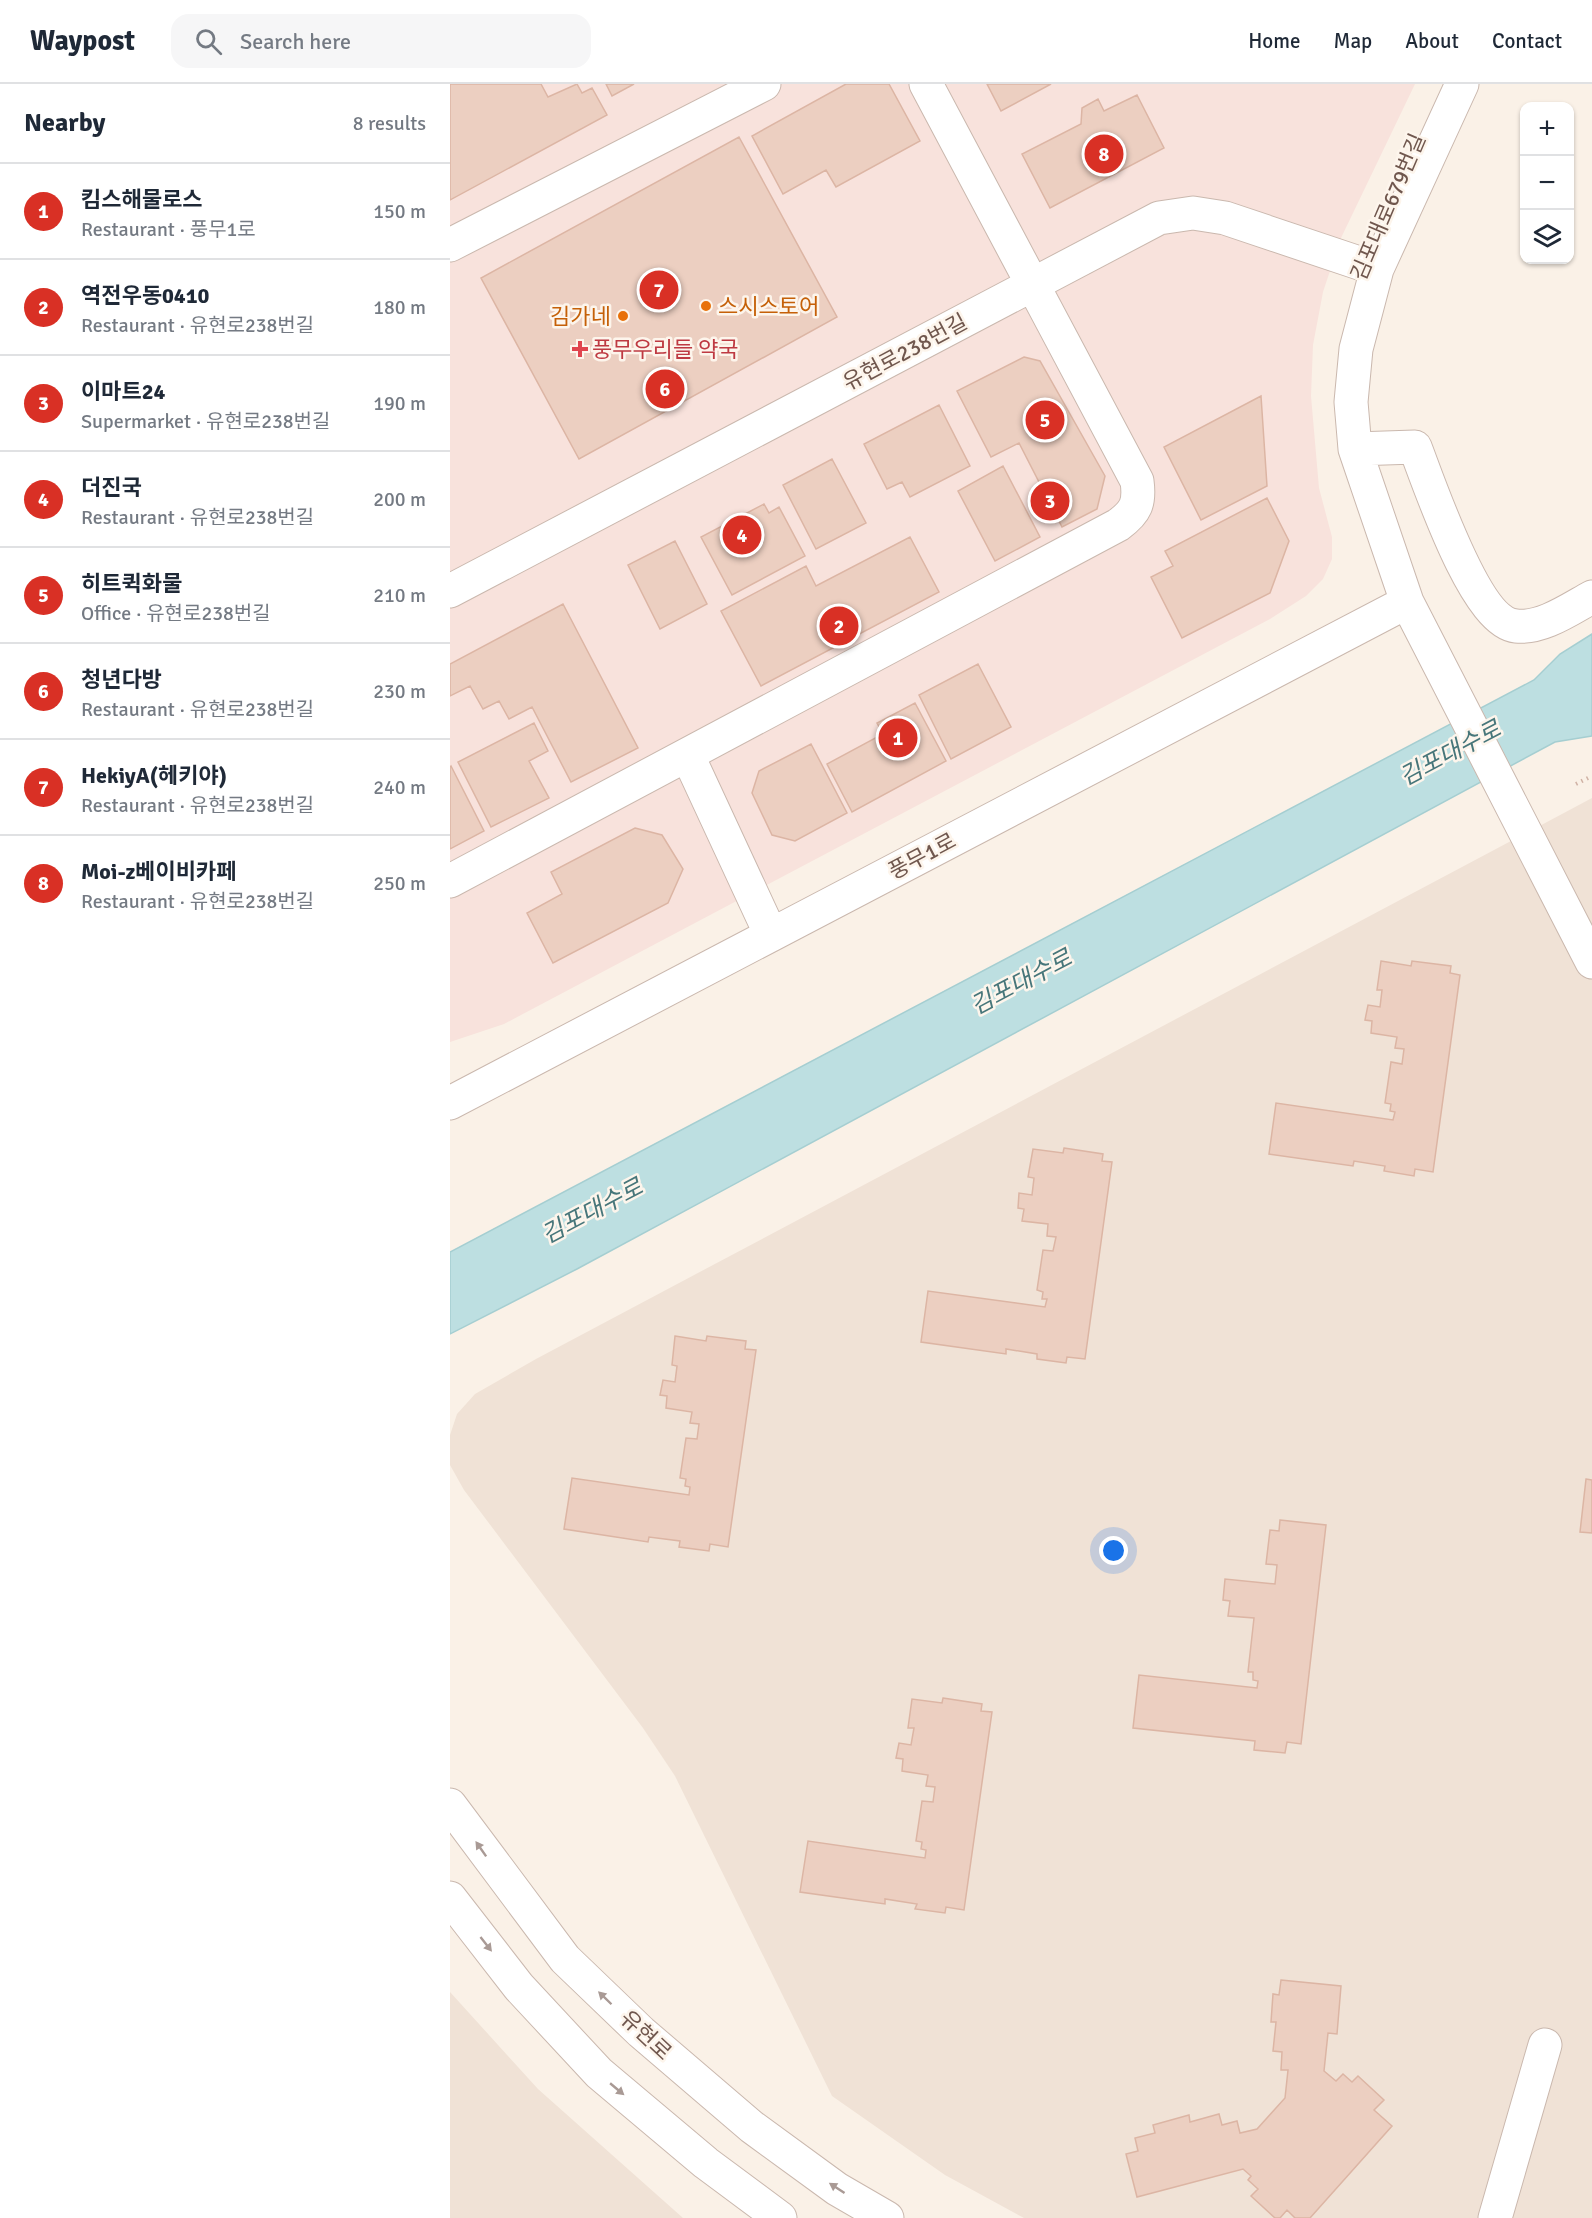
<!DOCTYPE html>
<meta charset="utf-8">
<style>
body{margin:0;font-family:Signika,"Noto Sans KR",sans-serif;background:#f6f6f7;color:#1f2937}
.controls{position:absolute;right:18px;top:18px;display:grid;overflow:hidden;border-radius:12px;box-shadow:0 2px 4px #0004}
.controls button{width:54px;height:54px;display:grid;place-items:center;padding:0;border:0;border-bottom:2px solid #e0e1e3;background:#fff;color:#1f2937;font:30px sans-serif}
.you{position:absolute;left:664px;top:1467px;width:21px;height:21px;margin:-15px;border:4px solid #fff;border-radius:50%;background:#1a73e8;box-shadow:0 0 0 9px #1a73e833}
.badge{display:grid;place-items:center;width:39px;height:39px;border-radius:50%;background:#d93025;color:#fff;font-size:20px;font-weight:700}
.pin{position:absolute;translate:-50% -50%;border:3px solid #fff;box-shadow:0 2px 6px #0006}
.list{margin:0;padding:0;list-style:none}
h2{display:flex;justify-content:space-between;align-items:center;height:78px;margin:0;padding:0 24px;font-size:26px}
h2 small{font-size:20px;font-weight:400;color:#747a83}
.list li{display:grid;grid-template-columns:39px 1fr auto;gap:18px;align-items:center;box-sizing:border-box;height:96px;padding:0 24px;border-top:2px solid #e0e1e3}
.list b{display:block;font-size:22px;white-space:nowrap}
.list p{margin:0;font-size:20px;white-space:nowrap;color:#747a83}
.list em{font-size:20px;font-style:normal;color:#747a83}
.icon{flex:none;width:33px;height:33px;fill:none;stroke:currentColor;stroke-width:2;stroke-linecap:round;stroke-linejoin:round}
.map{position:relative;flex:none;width:1142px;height:2134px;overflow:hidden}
header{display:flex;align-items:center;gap:36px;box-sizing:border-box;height:84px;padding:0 30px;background:#fff;border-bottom:2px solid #e0e1e3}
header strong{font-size:28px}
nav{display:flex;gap:33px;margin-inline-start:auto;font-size:21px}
.search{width:420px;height:54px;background:#f6f6f7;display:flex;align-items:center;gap:15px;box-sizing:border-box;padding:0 21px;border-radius:18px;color:#747a83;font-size:22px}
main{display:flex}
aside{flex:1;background:#fff}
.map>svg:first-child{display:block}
.residential{fill:#f0e2d6}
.commercial{fill:#f8e2dc}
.water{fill:#bddfe1;stroke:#a5ced1;stroke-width:1.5}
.building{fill:#eccfc1;stroke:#dcb5a4;stroke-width:1.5}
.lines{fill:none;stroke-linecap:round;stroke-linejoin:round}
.minor-casing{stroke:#cab8ae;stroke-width:35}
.path{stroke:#d0b2a5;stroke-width:4;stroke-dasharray:1.5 4.5;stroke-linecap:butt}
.minor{stroke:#fff;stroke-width:33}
.oneway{fill:#a99a95}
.food-dot{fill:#e8710a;stroke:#fdf5ec;stroke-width:2}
.health-dot{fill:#e0444e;stroke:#fdf5ec;stroke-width:2}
.labels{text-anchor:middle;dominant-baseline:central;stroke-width:5;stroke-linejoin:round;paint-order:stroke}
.street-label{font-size:22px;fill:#70574e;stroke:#fdf5ec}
.food-label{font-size:22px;fill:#c56008;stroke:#fdf5ec;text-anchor:start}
.health-label{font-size:22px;fill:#be3a42;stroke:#fdf5ec;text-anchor:start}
.water-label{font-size:24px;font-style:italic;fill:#47767a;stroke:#fdf5ec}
</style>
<header>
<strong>Waypost</strong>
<div class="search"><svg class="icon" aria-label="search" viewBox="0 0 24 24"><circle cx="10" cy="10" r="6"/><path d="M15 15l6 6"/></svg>Search here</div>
<nav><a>Home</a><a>Map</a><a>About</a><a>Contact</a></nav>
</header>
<main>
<aside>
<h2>Nearby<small>8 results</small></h2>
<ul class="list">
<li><span class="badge">1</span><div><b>킴스해물로스</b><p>Restaurant · 풍무1로</p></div><em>150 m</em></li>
<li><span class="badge">2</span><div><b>역전우동0410</b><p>Restaurant · 유현로238번길</p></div><em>180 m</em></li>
<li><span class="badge">3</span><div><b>이마트24</b><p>Supermarket · 유현로238번길</p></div><em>190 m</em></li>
<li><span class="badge">4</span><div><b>더진국</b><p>Restaurant · 유현로238번길</p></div><em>200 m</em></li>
<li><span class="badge">5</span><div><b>히트퀵화물</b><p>Office · 유현로238번길</p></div><em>210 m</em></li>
<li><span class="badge">6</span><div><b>청년다방</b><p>Restaurant · 유현로238번길</p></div><em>230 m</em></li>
<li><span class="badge">7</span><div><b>HekiyA(헤키야)</b><p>Restaurant · 유현로238번길</p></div><em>240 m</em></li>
<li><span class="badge">8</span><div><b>Moi-z베이비카페</b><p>Restaurant · 유현로238번길</p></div><em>250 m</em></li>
</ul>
</aside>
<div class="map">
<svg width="1142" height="2134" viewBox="0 0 1142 2134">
<rect width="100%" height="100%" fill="#faf1e7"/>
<path class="residential" d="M1142,714V2134H574L495,2091L382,2012L225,1692L193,1644L14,1406L0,1381V1351L7,1330L25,1310L86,1275Z
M0,1908L88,2005L233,2134H0Z"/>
<path class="commercial" d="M0,0H965L891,154L873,208L863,261L861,312L869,404L882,453V475L873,495L856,512L820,535L54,940L0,958Z"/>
<path class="water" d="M1142,550V652L1105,658L127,1185L0,1250V1168L1084,596L1110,570Z"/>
<path class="building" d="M0,0H91L98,13L127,0L132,9L142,4L157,31L0,116Z
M156,0H184L162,12Z
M396,0H439L470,57L386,103L376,86L333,110L302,52Z
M537,0H601L551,27Z
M687,11L714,64L600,124L572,70L631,40L632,24L648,15L654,27Z
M289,53L387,233L129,375L31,194Z
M574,273L590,277L655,392L647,425L612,443L569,359L541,373L507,307Z
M811,312L817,402L751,436L714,363Z
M489,321L520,382L460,413L452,398L437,405L414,360Z
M382,375L416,439L366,465L333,401Z
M553,382L590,453L545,477L508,407Z
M817,414L839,457L820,509L732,554L701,493L723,482L715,467Z
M314,420L319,429L329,423L355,472L282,511L251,453Z
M460,453L489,508L311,602L271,527L356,482L366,502Z
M225,457L257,520L210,545L178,481Z
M113,520L188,664L121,698L82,623L59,635L49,617L33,625L20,602L0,612V580Z
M528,580L561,643L501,675L469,611Z
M465,619L496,677L402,728L377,680L433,650L427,639Z
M84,639L98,667L79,677L99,714L41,743L8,678Z
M361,660L397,729L345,757L322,751L302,709L309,687Z
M1,682L34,747L0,765V683Z
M185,744L212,751L233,785L218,819L103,879L77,829L112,810L101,788Z
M931,877L961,882L962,877L1001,882L1000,889L1010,891L983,1088L965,1085L964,1092L934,1087L935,1082L904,1077L903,1082L819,1070L826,1019L943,1036L945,1028L940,1027L941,1020L935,1019L941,978L952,980L954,965L945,964L947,953L921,949L922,937L915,936L918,921L930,923L932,906H927Z
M614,1064L653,1070L652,1077L662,1078L635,1275L617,1273L616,1279L587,1275V1270L556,1265V1270L471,1258L478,1207L595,1223L597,1215H592L593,1208L587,1206L593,1166L603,1167L606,1153L597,1152L598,1140L572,1137L574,1125L568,1124L569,1109L582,1111L584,1094L578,1093L583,1065L613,1069Z
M225,1252L256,1257L257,1252L296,1257L295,1265L306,1266L278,1463L260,1460L259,1467L229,1463L230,1457L199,1453L198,1458L114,1445L122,1394L239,1411L240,1403L235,1402L236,1395L230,1394L236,1354L247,1355L249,1340L240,1339L242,1328L216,1324L217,1312L210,1311L213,1296L225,1298L227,1282L222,1281Z
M1136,1395L1142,1396V1449L1130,1448Z
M830,1436L876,1441L851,1660L837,1658L835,1669L804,1666L805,1657L683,1644L689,1591L807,1604L808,1597L803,1596V1588H798L804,1534L778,1532L780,1517L773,1516L775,1495L825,1500L827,1481L816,1480L820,1446L829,1447Z
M493,1614L532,1620L531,1627L542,1628L514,1826L496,1823L495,1829L465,1825L467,1820L435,1815V1820L350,1808L358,1757L475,1774L476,1766L471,1765L472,1758L466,1757L472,1717L483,1718L485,1703L476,1702L478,1691L452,1687L453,1675L446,1674L449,1659L461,1661L464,1644H458L462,1615L492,1619Z
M831,1896L891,1902L887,1950L878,1949L874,1987L886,1997L893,1990L902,1998L908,1992L934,2016L924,2026L942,2042L860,2134H845L837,2126L830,2134H825L801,2112L808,2105L798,2096L801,2092L793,2085L687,2113L676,2070L688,2067L685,2054L705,2049L703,2041L739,2031L740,2038L769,2030L772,2041L787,2037L790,2049L807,2045L835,2014L838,1986H831L832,1968L823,1967L826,1938H821L823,1910L829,1911Z"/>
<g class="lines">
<defs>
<path id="minor" d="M1012,0L927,185L906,265L901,318L905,365L957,518L1142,878
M0,161L314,0
M905,365L965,363C979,399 1025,538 1066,542C1092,545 1120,525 1142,513
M0,507L709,134L743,129L775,134L927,185
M238,672L321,851
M0,797L668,441C686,428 690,419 687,397L476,0
M0,1019L957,518
M0,1721L115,1875L191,1948L302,2043L387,2105L437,2134
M0,1814L69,1903L149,1989L256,2079L330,2134
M1045,2134L1095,1961"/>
</defs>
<use href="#minor" class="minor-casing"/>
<path class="path" d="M1126,700L1142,692"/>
<use href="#minor" class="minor"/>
</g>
<defs><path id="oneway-solid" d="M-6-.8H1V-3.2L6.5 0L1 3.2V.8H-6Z" transform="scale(1.5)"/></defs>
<g class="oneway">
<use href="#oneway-solid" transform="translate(31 1765) rotate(-125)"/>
<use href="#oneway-solid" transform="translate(36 1860) rotate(52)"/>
<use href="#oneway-solid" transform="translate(155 1914) rotate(-136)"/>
<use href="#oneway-solid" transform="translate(167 2005) rotate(40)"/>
<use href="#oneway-solid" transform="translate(387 2104) rotate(-147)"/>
</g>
<g class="food-dot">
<circle cx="256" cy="222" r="6"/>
<circle cx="173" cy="232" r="6"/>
</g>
<path class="health-dot" d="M127 256h6v6h6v6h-6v6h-6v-6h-6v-6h6z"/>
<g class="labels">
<g class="street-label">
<text transform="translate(938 123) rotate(-67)">김포대로679번길</text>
<text transform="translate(455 268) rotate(-28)">유현로238번길</text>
<text transform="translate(472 772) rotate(-28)">풍무1로</text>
<text transform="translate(196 1951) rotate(43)">유현로</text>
</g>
<g class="food-label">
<text x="268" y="222">스시스토어</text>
<text x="161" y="232" text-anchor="end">김가네</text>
</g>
<g class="health-label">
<text x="142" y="265">풍무우리들 약국</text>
</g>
<g class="water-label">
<text transform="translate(1000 669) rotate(-28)">김포대수로</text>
<text transform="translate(571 898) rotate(-28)">김포대수로</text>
<text transform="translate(142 1127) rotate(-28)">김포대수로</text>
</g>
</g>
</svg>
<div class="controls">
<button>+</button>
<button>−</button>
<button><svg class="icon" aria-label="layers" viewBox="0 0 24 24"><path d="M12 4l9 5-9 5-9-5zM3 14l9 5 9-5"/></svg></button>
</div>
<div class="you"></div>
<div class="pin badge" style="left:448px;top:654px">1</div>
<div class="pin badge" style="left:389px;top:542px">2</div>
<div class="pin badge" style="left:600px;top:417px">3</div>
<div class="pin badge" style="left:292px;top:451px">4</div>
<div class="pin badge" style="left:595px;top:336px">5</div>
<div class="pin badge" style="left:215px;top:305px">6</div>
<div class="pin badge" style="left:209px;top:206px">7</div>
<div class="pin badge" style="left:654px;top:70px">8</div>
</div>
</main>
